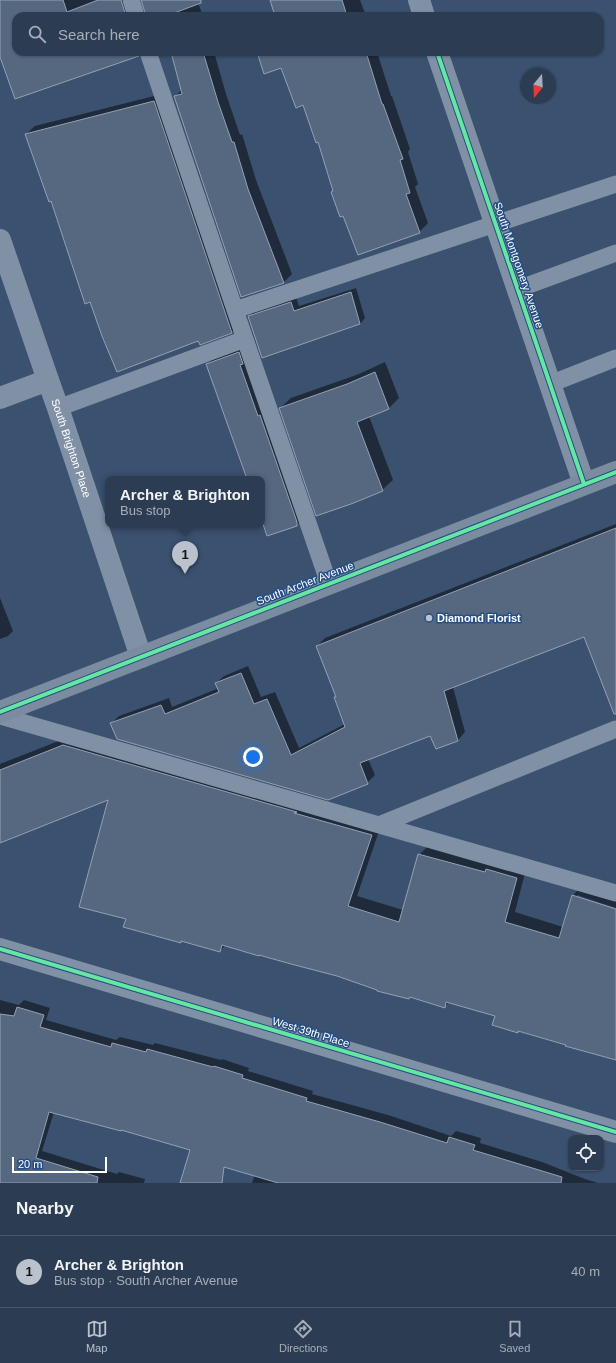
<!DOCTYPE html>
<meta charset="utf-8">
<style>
body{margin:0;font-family:Helvetica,sans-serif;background:#38485d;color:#f1f3f6}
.controls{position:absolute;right:12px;bottom:12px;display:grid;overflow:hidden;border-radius:8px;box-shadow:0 1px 3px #0004}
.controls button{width:36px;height:36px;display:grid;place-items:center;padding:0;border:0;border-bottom:1px solid #48566a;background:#2c3d53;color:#f1f3f6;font:20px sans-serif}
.compass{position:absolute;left:520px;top:68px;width:36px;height:36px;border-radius:50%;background:#2c3d53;box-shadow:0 1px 3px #0004;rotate:198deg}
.scale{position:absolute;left:12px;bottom:10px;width:95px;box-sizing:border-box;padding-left:4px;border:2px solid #fff;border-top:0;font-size:11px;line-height:14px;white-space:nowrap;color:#fff;-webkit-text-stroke:3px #244e85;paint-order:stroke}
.you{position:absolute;left:253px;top:757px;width:14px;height:14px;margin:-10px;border:3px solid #fff;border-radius:50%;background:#1a73e8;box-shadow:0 0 0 6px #1a73e833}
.badge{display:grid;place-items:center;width:26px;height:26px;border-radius:50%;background:#bac2cd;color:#111;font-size:13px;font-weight:700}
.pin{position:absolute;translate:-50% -33px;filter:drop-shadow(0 1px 2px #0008)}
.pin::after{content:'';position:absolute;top:21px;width:14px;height:12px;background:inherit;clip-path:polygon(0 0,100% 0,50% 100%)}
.popup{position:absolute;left:105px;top:476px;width:160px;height:52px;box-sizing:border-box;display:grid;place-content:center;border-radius:8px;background:#2c3d53;filter:drop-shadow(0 1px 3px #0005);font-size:13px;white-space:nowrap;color:#a6aeb8}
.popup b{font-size:15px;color:#f1f3f6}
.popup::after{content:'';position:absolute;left:50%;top:100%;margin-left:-8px;border:8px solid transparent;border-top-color:#2c3d53}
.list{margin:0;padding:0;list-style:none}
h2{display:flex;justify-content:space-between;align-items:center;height:52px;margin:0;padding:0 16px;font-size:17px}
h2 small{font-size:13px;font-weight:400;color:#a6aeb8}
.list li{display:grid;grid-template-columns:26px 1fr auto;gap:12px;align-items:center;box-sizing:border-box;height:72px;padding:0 16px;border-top:1px solid #48566a}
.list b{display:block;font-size:15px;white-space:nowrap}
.list p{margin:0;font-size:13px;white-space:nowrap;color:#a6aeb8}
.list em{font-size:13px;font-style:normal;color:#a6aeb8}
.icon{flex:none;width:22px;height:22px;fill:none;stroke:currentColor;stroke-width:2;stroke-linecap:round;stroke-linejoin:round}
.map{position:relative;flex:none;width:616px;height:1183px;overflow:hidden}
.search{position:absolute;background:#2c3d53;box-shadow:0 1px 3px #0004;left:12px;right:12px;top:12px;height:44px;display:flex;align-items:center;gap:10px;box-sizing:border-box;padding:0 14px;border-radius:12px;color:#a6aeb8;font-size:15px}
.sheet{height:124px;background:#2c3d53}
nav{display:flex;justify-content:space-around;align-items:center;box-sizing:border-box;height:56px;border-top:1px solid #48566a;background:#2c3d53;font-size:11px;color:#a6aeb8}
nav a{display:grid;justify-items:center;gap:2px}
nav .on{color:#bac2cd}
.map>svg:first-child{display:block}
.shadow{fill:#0007}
.building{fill:#566880;stroke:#94a1b3}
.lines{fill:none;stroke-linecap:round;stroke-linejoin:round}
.lane{stroke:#8191a5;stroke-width:17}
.street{stroke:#8191a5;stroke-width:22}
.secondary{stroke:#7b8ca1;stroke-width:22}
.cycleway-casing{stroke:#244e85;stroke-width:6}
.cycleway{stroke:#66e7a1;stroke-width:4}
.poi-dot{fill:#bac2cd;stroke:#244e85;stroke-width:1.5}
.labels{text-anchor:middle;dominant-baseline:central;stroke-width:3;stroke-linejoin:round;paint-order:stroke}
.street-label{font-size:11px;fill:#fff;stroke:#244e85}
.poi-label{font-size:11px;font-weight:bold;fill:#fff;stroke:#244e85;text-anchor:start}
</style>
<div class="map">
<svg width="616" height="1183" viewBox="0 0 616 1183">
<rect width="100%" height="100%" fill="#3a516f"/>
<path class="shadow" d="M0,0H132L139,16H16V52H141L138,55L0,53Z
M142,0H197L203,16H147Z
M271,0H360L366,16H277Z
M172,52H214L226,94L240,135L242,134L256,180L292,274L284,282L175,97L182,89Z
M258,52H377L391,96H392L410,149L408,152L418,184L415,187L428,223L419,232L334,190L318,141L304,104L282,67Z
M162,94L240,324L232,332L200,344L199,340L51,200L26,134L35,126Z
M356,288L365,318L360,324L263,357L249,317L254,311L296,297L299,306Z
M249,342L307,514L297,525L262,518V479H248L207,364L218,354Z
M385,362L399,398L388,409L369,416L393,480L382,490L280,408L291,398L359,374Z
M616,524V708L585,636L453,687L465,732L458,740L436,748L431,734L368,759L375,775L367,783L112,723L119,716L169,698L172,707L219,688L216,683L224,676L248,666L261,697L275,692L299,748L345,724L337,696L317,646L325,638Z
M0,598L13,631L8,636L0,639Z
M74,735L381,825L357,896L403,910L419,855L429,845L526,869L515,912L563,927L573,895L583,885L616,897V908L577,895V898L616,911V1059L493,1024L496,1016L450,1001L444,1007L411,997L409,998L338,975L226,945L219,951L182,940L181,942L127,919L110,798L0,842V764Z
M0,1000L19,1005L24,1000L50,1008L46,1020L116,1040L120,1037L153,1045L155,1043L221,1060L222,1059L249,1068L248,1071L313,1091L312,1094L388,1115L451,1136L456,1131L481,1138L480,1143L542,1162L585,1179L598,1183H252L255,1174L192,1149L121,1129L54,1112L42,1151L117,1174L119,1172L145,1179L144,1183H0Z"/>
<path class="building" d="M0,0H63L67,12L98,0H121L126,16H16V52H138L139,56L15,99L0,57Z
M141,0H201V3L166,16H146Z
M270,0H342L347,16H275Z
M171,52H203L218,102L232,142H234L248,189L284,283L241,297L174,96L182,94Z
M257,52H366L382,104H383L403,159L400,160L410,193L406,194L420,233L358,255L343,216L340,217L331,192L333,191L318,142L316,143L303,105L296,108L281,68L264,74Z
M154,101L232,333L200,345L198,341L117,372L102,336L90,302L85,304L51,201L49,202L25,134Z
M351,292L360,324L262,358L248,316L291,302L294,311Z
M239,352L243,364L240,365L258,416L260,415L297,522V526L267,536L262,521V479H247L206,364Z
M375,372L389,409L357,422L383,491L351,504L316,516L279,408L347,384Z
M616,528V714H614L584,637L444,691L458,741L436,749L430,736L360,763L368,784L328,800L117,739L110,723L161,705L165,714L219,692L215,683L241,673L254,704L267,699L291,755L345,727L334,697H336L316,646Z
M63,745L297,812L294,813L372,835L348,906L399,922L418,854L485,872L486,869L517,878L505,922L559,938L572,895L616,909V1060L565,1046L566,1045L518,1031V1033L492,1025L495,1016L446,1002L445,1008L410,997L409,999L377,991V990L337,976L291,964L259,955V956L222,945L220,952L181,941V943L123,927L126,919L79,907L108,800L0,843V770Z
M17,1007L44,1015L40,1027L111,1047L112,1043L146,1052L147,1049L213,1067L214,1066L243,1075L242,1078L307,1098L306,1101L380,1122L447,1143L449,1137L475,1145L473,1150L562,1177L561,1183H278L224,1167L222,1183H180L190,1150L121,1130V1131L49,1112L36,1158L98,1177L97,1183H0V1014L14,1016Z"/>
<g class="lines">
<path class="lane" d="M131,0L136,16
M148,52L235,310L329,584
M518,289L616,253
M235,310L616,184
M550,384L616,358
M58,408L245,339
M0,716L616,893
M379,825L616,729"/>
<g class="street">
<path d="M419,0L424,16"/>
<path d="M437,52L584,484"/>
<path id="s1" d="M0,240L48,380L58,408L141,657"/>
<path d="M0,398L48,380"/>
<path d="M0,949L616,1132"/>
</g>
<path class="secondary" d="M0,712L616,472"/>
<defs>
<path id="cycleway" d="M437,52L584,484
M0,712L616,472
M0,949L616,1132"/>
</defs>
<use href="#cycleway" class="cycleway-casing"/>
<use href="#cycleway" class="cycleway"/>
</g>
<circle class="poi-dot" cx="429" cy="618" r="4"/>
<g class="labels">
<g class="street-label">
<text transform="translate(519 265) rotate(71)">South Montgomery Avenue</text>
<text stroke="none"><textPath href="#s1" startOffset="220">South Brighton Place</textPath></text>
<text transform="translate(305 583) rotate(-21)">South Archer Avenue</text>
<text transform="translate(311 1032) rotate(17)">West 39th Place</text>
</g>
<g class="poi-label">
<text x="437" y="618">Diamond Florist</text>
</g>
</g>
</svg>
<div class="controls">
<button><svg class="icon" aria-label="locate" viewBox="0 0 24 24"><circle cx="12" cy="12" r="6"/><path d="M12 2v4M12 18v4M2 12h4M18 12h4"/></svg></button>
</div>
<svg class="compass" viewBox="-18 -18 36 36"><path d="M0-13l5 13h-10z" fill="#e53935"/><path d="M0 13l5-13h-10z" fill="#a6aeb8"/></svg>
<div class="scale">20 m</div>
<div class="you"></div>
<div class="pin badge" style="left:185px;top:574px">1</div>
<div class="popup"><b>Archer &amp; Brighton</b>Bus stop</div>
<div class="search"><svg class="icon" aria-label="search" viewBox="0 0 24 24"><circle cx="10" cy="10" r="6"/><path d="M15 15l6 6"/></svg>Search here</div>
</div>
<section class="sheet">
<h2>Nearby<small></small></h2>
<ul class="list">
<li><span class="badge">1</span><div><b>Archer &amp; Brighton</b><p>Bus stop · South Archer Avenue</p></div><em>40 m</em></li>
</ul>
</section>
<nav>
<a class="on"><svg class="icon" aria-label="map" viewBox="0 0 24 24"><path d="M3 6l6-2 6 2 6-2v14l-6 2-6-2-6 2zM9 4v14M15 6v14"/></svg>Map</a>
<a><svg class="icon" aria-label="directions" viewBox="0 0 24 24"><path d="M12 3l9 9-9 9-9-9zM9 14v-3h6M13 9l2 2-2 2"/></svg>Directions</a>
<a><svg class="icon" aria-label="saved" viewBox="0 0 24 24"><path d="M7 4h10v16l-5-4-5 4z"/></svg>Saved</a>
</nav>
